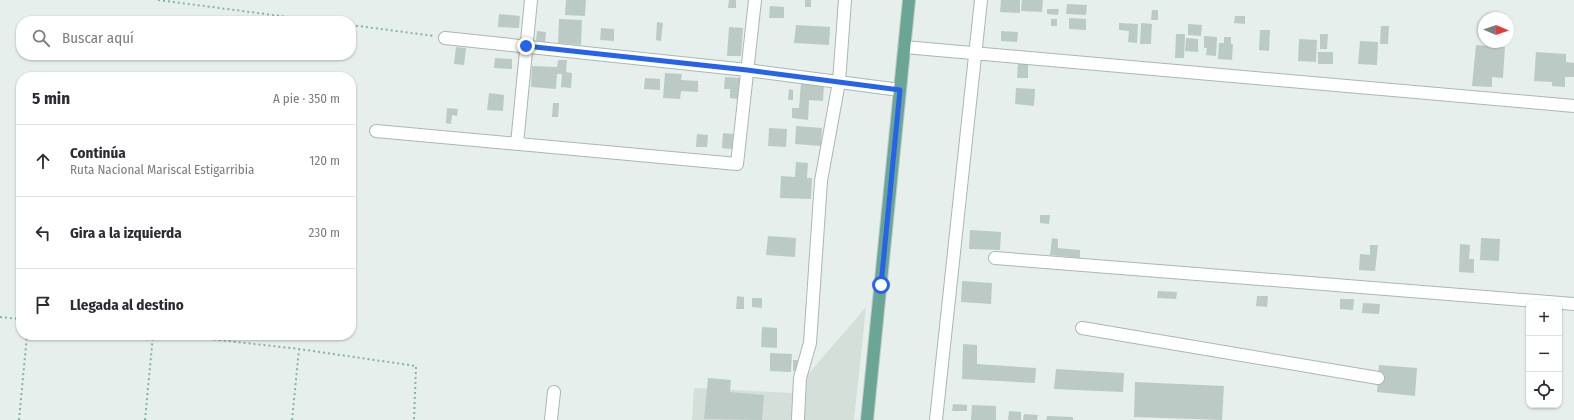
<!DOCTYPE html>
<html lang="es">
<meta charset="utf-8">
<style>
body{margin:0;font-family:"Fira Sans Condensed",sans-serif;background:#f7f7f7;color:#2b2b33}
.controls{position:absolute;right:12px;bottom:12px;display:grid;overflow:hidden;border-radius:8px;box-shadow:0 1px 3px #0004}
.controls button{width:36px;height:36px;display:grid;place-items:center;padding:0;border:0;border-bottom:1px solid #e1e1e2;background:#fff;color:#2b2b33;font:20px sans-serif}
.compass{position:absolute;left:1478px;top:12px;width:36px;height:36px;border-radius:50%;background:#fff;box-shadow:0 1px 3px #0004;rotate:92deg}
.stop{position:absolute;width:12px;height:12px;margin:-9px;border:3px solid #2563eb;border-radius:50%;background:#fff}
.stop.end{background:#2563eb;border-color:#fff;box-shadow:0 1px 4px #0008}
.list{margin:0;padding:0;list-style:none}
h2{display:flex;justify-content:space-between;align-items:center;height:52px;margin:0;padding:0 16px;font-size:17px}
h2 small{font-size:13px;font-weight:400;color:#7c7c81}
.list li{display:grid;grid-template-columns:26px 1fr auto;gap:12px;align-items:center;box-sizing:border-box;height:72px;padding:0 16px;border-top:1px solid #e1e1e2}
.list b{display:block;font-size:15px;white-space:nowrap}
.list p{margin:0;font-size:13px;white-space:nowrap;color:#7c7c81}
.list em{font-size:13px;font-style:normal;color:#7c7c81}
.icon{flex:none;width:22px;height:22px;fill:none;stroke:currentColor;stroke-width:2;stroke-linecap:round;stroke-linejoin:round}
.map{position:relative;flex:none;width:1574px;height:420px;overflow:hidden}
.search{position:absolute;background:#fff;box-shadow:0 1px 3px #0004;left:16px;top:16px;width:340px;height:44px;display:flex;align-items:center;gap:10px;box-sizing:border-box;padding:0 14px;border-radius:16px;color:#7c7c81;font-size:15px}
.panel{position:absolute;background:#fff;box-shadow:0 1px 3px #0004;left:16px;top:72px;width:340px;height:268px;border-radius:16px}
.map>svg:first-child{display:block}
.built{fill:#d4dfda}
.building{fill:#bbcac4}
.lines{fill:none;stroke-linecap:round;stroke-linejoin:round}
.minor-casing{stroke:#a8b8b2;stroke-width:14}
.major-casing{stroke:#c2cac8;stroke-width:14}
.path{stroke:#86b3a5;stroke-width:2;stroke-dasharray:2 3;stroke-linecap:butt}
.minor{stroke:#fff;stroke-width:12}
.major{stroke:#6aa596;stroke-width:12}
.route{stroke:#2563eb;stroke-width:5}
</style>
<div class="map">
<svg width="1574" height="420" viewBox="0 0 1574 420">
<rect width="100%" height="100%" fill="#e6efeb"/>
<path class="built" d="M866,307L854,420H692L694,388L792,393Z"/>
<path class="building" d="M566,0H586L585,16L565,15Z
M729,0H736V8H728Z
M805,0H811V7H805Z
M1001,0H1020V13L1000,12Z
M1022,0H1043L1042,12L1021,11Z
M1067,4L1087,5L1086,15L1066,14Z
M770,6L784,7V18H769Z
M1047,9H1059L1058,15L1047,14Z
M1152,10H1158V20H1151Z
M499,14L520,16L519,28L498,27Z
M1235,16H1245V24L1234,23Z
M1069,18L1086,19V30L1069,29Z
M559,19L582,20L581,45L558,43Z
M1051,19H1057V26H1051Z
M657,22L663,23L661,41L656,40Z
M1119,23L1138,24L1137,43L1128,42L1129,31L1119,30Z
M1141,23L1152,24L1151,44H1140Z
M1188,24L1202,25L1201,36L1188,35Z
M796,25L830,27L829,45L794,43Z
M1381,26H1389L1388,44H1380Z
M729,27L743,28L741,56H727Z
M601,28L614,29V41L600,40Z
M1260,30H1270L1269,51L1259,50Z
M537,31L546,32L545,42L536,41Z
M1001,31L1018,32L1017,42L1001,41Z
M1176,34H1185L1184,58H1175Z
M1320,34H1328L1327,49H1320Z
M1204,36L1217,37L1216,56L1206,55L1207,48H1204Z
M1224,37H1231V44H1233L1232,60L1218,59L1219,43H1224Z
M1186,38L1198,39V52L1185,51Z
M1299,39L1317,40L1316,62L1298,61Z
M1360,41L1378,42L1377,65L1358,64Z
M1476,45L1505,47L1503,78L1492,77V87L1472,86Z
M456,47L466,48L464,65L454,64Z
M1318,52H1333V64H1318Z
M1536,52L1566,54V62L1574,63V77H1565V87L1552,86V82L1534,81Z
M495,58L512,59V69L494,68Z
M558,60H567L566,72L572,73L571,88L561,87L562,74H557L556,89L531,87L532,66L557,67Z
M1018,62H1028V78H1017Z
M665,73L682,74L681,80L698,81V92L681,91L680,99L663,98Z
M725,77L740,78L738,99L730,98V89H724Z
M645,78L660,79V90L644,89Z
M801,83L824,85L823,101L809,100L808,120L792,118V108H799Z
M1016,88L1035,89L1034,106L1015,104Z
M789,89L793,90V100H788Z
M489,93L504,95L503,111L487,110Z
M553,103H559L558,117H552Z
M447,108L458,109L457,116L452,115L451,124L446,123Z
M796,126L822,128L821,146L795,144Z
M769,128L787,129L786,147L768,146Z
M723,133L733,134L732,149L722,148Z
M697,134L708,135L707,147H696Z
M796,162L808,163L807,178H812L811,199L780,198L781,176L795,177Z
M1040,215H1050L1049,224L1040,223Z
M970,230L1001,232L1000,250L969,249Z
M768,236L796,238L795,257L766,255Z
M1052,238L1058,239V248L1080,250V258L1050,255Z
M1481,238L1500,239L1499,261L1480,260Z
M1460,244L1470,245L1469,259H1474V273L1459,272Z
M1370,245H1378L1375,271L1359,270L1360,254L1370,255Z
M962,281L992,283L991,304L961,302Z
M1158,291L1177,292L1176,299L1157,298Z
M737,296L744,297V309H736Z
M1257,296H1268L1267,307L1256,306Z
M752,298H762V308L752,307Z
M1340,299H1354L1353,310L1340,309Z
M1363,303L1380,304L1379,314L1362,313Z
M762,327L777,328V348L761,347Z
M963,344L977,345V364L1036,368L1035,383L962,379Z
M770,353L792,354L791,372L770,371Z
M793,360H798L797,371H793Z
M1379,365L1417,368L1415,396L1377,392Z
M1056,369L1124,373L1123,392L1054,389Z
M708,378L731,380L730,392L764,395L762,420L704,419Z
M1135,382L1224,386L1222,420L1134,417Z
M953,404L967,405V411H952Z
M972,405L996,406V420H971Z
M1009,411L1021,412V420H1008Z
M1024,414L1038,415L1037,420H1023Z
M1047,416L1073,417V420H1046Z"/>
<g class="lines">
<defs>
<path id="minor" d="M445,38L747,70L900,90
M904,47L1574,106
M376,131L737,164L755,0
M517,144L531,0
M995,258L1574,304
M1082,328L1378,378
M798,418L800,378L810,343L821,181L839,82L845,0
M551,420L554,392
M936,420L981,0"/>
<path id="major" d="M867,420L909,0"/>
</defs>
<use href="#minor" class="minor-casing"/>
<use href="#major" class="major-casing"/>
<path class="path" d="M158,0L319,21
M351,25L434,36
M0,317L21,319
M174,335L299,349L416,366L414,420
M19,420L27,335
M145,420L153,335
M292,420L299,349"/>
<use href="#minor" class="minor"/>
<use href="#major" class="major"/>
</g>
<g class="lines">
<path class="route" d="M526,46L747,70L900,90L881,285"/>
</g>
</svg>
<div class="controls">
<button>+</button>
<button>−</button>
<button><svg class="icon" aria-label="locate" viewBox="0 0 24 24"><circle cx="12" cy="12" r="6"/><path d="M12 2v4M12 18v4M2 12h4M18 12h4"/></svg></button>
</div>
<svg class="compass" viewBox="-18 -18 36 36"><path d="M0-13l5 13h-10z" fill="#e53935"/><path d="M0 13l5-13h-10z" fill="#7c7c81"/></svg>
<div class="stop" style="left:881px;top:285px"></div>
<div class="stop end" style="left:526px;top:46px"></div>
<div class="search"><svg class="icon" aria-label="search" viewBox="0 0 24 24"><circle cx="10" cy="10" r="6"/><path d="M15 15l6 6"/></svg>Buscar aquí</div>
<section class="panel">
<h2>5 min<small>A pie · 350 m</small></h2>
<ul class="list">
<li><svg class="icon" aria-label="ahead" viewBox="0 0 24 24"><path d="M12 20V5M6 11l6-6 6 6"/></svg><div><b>Continúa</b><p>Ruta Nacional Mariscal Estigarribia</p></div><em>120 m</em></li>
<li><svg class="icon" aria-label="left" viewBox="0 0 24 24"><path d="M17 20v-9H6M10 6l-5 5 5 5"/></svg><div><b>Gira a la izquierda</b></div><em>230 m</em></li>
<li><svg class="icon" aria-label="arrive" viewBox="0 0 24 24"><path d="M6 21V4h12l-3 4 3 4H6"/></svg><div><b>Llegada al destino</b></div></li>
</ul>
</section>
</div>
